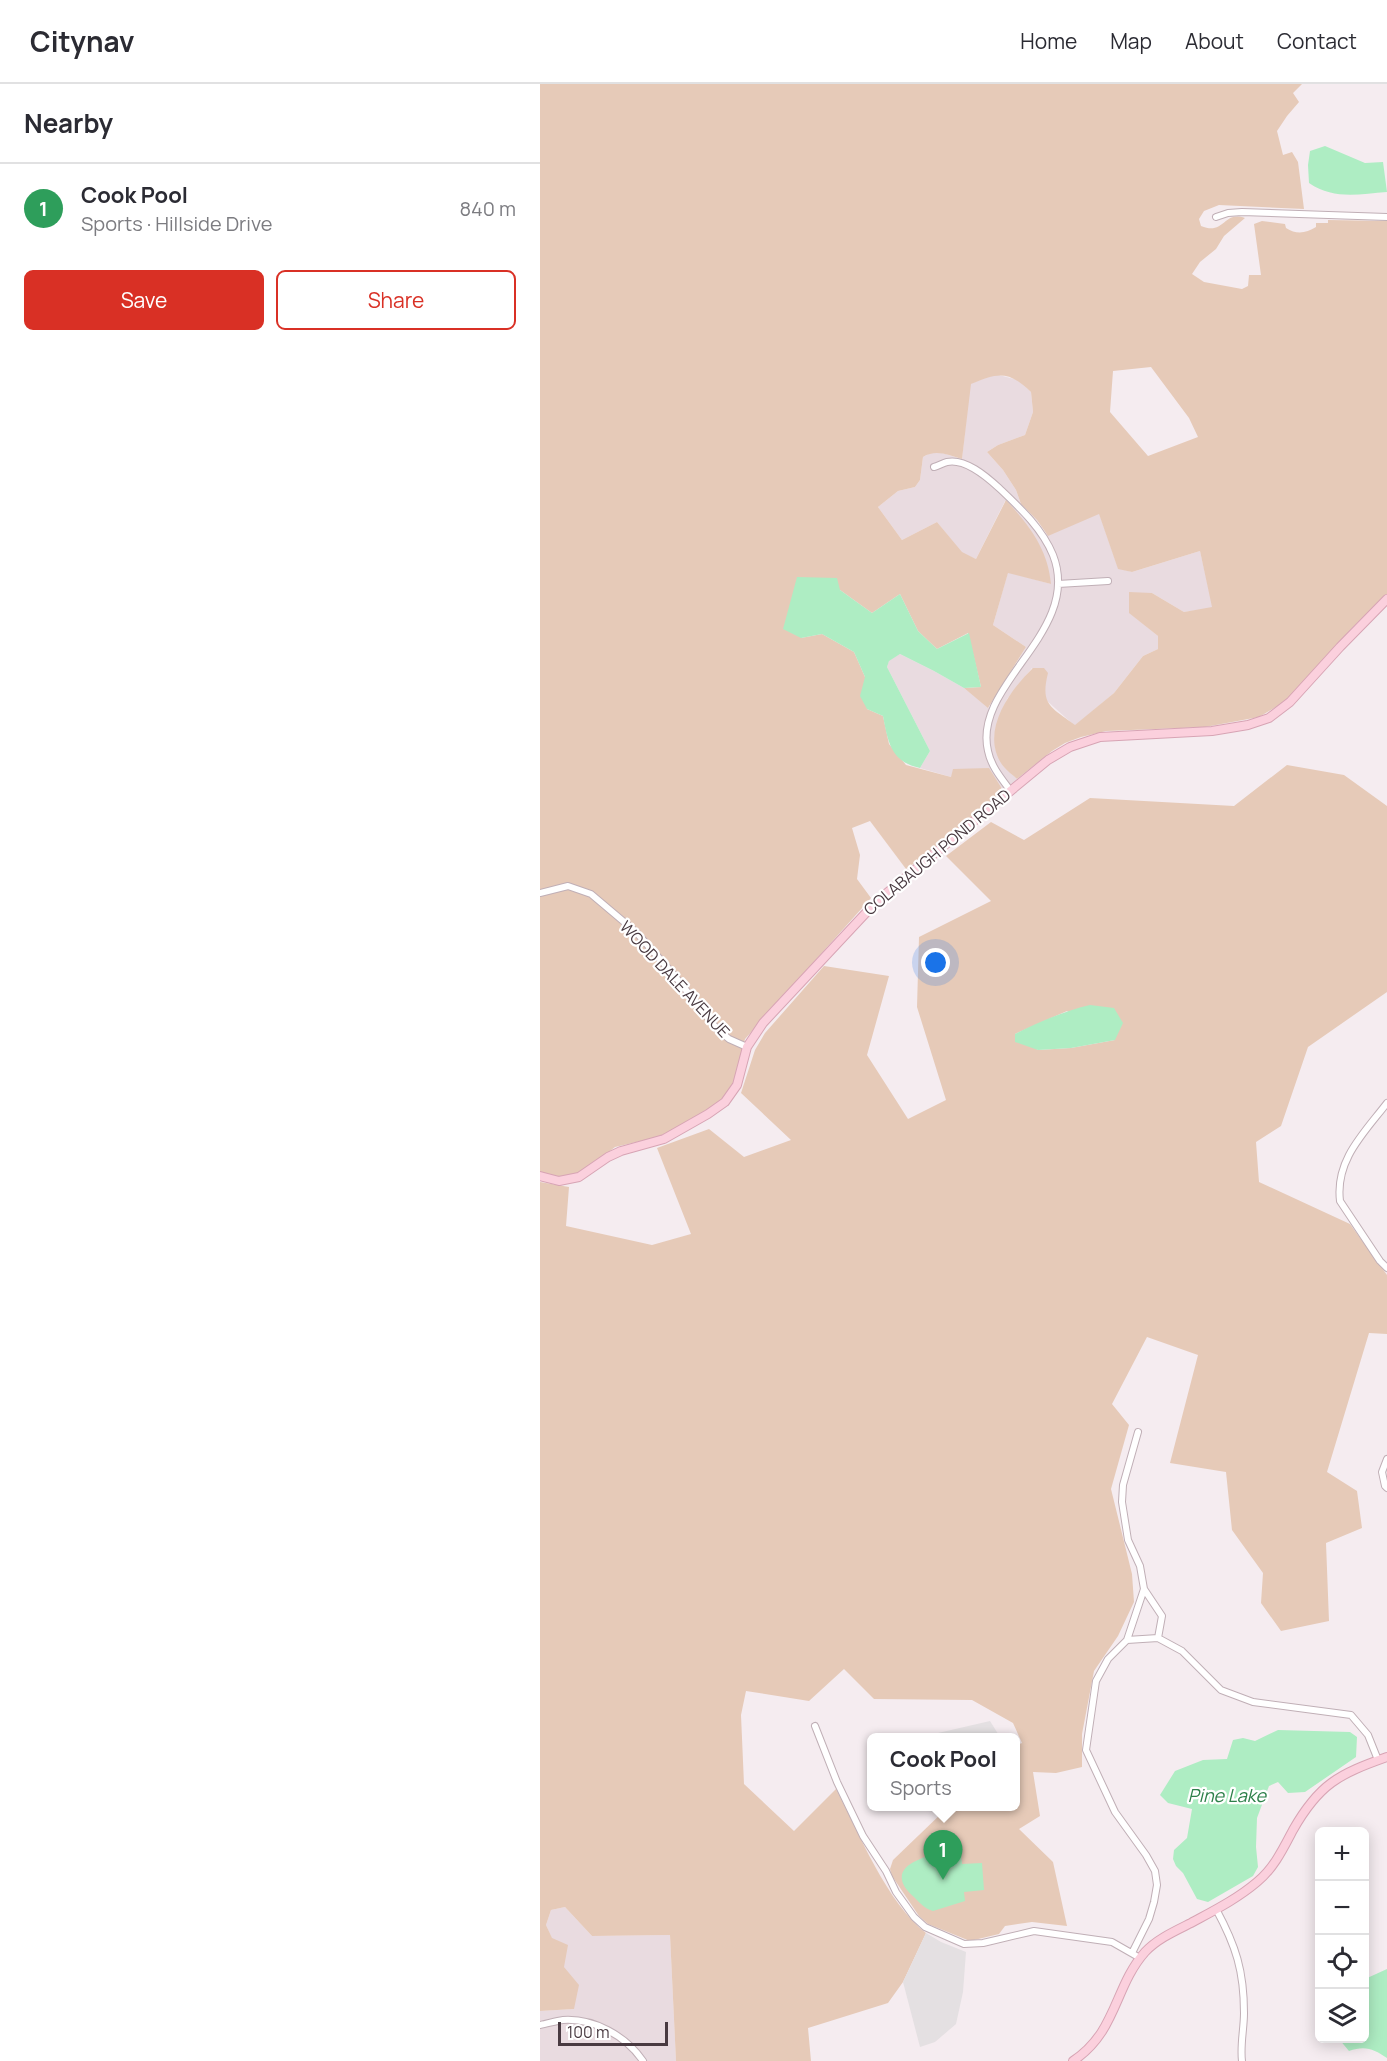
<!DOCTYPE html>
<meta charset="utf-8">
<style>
body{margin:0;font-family:Manrope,sans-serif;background:#f7f7f7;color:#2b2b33}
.controls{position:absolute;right:18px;bottom:18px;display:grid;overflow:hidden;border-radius:9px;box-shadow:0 3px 15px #0003}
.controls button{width:54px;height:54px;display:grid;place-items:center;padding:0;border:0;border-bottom:2px solid #e1e1e2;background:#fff;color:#2b2b33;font:30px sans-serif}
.scale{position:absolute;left:18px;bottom:15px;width:110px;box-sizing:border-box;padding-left:6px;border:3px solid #493a41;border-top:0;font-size:16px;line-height:21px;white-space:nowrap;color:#493a41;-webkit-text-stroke:4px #fff;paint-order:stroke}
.you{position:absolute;left:396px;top:879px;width:21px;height:21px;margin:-15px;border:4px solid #fff;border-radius:50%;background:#1a73e8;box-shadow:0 0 0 9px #1a73e833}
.badge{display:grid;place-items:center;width:39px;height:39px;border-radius:50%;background:#d93025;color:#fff;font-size:20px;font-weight:700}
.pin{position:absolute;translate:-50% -50px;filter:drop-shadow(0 2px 3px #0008)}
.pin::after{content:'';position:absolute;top:32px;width:21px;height:18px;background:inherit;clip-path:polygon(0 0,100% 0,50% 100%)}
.popup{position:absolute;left:327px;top:1649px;width:153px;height:78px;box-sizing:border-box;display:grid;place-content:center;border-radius:9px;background:#fff;filter:drop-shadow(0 2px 4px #0005);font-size:20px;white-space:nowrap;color:#7c7c81}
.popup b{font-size:22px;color:#2b2b33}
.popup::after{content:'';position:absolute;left:50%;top:100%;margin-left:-12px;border:12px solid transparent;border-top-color:#fff}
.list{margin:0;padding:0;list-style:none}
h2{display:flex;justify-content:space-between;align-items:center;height:78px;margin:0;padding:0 24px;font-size:26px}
h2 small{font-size:20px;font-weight:400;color:#7c7c81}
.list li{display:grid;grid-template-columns:39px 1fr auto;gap:18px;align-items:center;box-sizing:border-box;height:90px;padding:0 24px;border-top:2px solid #e1e1e2}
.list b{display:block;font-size:22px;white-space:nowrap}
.list p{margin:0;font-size:20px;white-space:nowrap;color:#7c7c81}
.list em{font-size:20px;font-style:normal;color:#7c7c81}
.actions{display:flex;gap:12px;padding:18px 24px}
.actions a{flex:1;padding:14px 0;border:2px solid #d93025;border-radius:9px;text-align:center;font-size:21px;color:#d93025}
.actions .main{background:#d93025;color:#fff}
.icon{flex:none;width:33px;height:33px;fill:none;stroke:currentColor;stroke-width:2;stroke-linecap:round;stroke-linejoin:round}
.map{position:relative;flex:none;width:847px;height:1977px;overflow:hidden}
header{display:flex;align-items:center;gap:36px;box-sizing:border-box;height:84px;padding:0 30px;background:#fff;border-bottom:2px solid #e1e1e2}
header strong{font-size:28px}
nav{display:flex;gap:33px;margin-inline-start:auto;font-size:21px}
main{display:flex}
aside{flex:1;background:#fff}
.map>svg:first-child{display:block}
.residential{fill:#e9dbe0}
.green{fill:#e6cab8;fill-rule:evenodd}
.parking{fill:#e4e0e2}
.water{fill:#aeedc3}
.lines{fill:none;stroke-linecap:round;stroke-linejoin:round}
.street-casing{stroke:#c0afb6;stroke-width:8}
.secondary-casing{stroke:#d7a4b4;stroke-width:10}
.street{stroke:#fff;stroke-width:6}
.secondary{stroke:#fbd0dd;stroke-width:8}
.labels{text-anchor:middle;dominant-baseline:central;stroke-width:4.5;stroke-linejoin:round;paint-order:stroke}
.street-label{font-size:16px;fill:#493a41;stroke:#fff}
.water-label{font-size:18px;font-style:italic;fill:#2d804a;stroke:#fff}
</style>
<header>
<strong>Citynav</strong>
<nav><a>Home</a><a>Map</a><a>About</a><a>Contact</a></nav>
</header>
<main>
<aside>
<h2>Nearby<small></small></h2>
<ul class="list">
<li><span class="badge" style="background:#2e9e5b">1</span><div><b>Cook Pool</b><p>Sports · Hillside Drive</p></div><em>840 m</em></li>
</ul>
<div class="actions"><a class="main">Save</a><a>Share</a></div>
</aside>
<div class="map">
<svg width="847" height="1977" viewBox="0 0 847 1977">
<rect width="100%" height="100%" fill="#f5ecf0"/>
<path class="residential" d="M455,290L478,296L491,308L493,328L485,351L458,361L447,368L463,386L476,406L481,420L497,436L503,447L508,451L559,429L578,484L592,488L660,467L673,524L644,528L612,509L590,529L618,552V565L603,572L574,609L535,642L506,616L492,584L467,615L455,664L463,682L477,695L462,708L461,703L448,684L411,693L380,684L390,667L347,583L349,576L360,570L394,587L424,604L449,624L486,563L453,541L468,488L511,500L465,417L436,475L422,469L397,438L362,456L338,423L358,407L375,403L380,396L383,373L390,369L399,368L422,375L430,300Z
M25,1823L52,1852L130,1851L136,1977H0V1927L34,1925L24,1883L6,1841L11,1826Z"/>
<path class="green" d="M0,0H762L753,9L759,18L747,32L737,47L743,71L752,68L758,78L764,125L679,121L664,127L659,135L661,142C685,152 683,126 705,134L684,152L676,165L660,178L652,190L664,198L702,205L708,202L709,191H721L714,140L722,137L745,140L746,144C757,151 766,149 776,143V139H788V136L847,137V510L813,543L749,615L719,633L665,643L566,647L541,653L525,659L512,667L477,695C473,691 467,687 463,682C439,649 469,607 493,584H504L508,589C500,621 511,623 535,641L574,609L603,572L618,565V552L589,529V508L612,509L644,528L672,523L660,467L592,488L578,485L559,430L508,452L497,436L481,420L476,406L463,386L447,368L458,361L485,351L493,328L491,308C468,286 458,289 431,300L422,375C408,371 396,365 383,373L380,396L375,403L358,407L338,423L362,456L397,438L422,468L436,475L466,416C489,441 508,465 511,500L468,489L453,541L486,563L448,624L424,604L441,603L428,549L397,565L378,547L360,510L332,529L300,506L261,554L282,550L314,568L325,593L327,625L343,632L349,660L366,681L411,693L413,685L449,684L461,703L462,708L392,767L366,785L330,737L312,744L320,771L317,795L331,814L205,955L194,1001L188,1010L178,1019L136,1044L118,1053L75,1063L46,1086L35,1090L14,1093L0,1088ZM611,283L649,334L658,353L608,372L570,328L573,287Z
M747,681L804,691L847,722V908L768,963L741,1042L716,1058L719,1098L810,1140L847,1191V1250L829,1249L787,1388L817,1407L822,1444L786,1459L789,1537L741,1547L721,1519L723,1489L692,1446L686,1388L630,1379L658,1271L607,1253L572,1320L589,1341L571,1405L592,1490L594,1518L578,1552L554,1587L542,1650V1683L516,1689L493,1688L500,1732L479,1745L513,1778L527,1842L492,1838L465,1842L459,1850L430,1857L388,1840L379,1832L352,1792L350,1785L353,1776L405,1726L403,1723L475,1722V1662L482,1659L473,1639L432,1616L334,1615L304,1585L269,1617L206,1607L201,1631L204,1700L254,1747L296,1705C319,1749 347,1819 386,1849L363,1898L348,1919L268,1944L271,1977H136L130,1851L52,1852L25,1823L11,1826L6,1841L12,1854L28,1861L24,1883L39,1901L34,1925L0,1927V1098L29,1103L26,1142L112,1161L151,1150L117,1064L169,1045L204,1073L251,1056L201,1009L215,966L225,949L284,882L349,892L327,971L368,1035L406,1016L377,923L379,853L451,817L406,772L451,738L484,756L550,714L694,722ZM527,927L575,956L531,964L498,966L475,950Z"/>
<path class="parking" d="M450,1637L460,1653H401L398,1649Z
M386,1849L401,1858L426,1868L423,1908L416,1940L395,1958L380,1963L363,1898Z"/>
<path class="water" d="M785,62L825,79L843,78L847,108C819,110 794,116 769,99L768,81L770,67Z
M257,493L297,494L300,506L332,529L360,510L378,547L397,565L429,549L441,603L424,604L394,587L360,570L349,577L347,583L390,667L380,684C351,678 348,658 343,632L327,625L320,612L325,593L314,568L282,550L261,554L243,545Z
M550,921L574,924L583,939L575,956L531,964L498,966L475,958V950C499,938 524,927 550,921Z
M738,1646L810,1648L817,1653L816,1673L765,1708L748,1709L738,1698L729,1702L717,1734L716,1763L718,1783L713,1792L668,1818L657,1815L643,1789L636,1782L633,1775L634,1766L647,1754L652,1725L628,1719L620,1711L635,1687L663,1676L687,1675L693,1656L703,1654L715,1657Z
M404,1768L421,1769L422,1780L442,1779L444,1806L424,1808L425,1817L393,1827C385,1825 380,1819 374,1813C342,1785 380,1773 404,1768Z
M847,1885V1974C834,1965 825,1961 809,1967L799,1955L824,1954L825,1895Z"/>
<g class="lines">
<defs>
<path id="street" d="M676,133L688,129L702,128L847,133
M394,383C398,382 403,379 407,378C425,374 446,392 459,404C479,423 502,444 513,471C543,548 432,600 448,667C451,682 461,694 470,706
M518,500L568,497
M0,809L28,802L51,810L96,848L134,891L177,945L189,955L207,963
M847,1019C824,1049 795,1076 800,1117L840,1177L847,1184
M598,1348L583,1401L582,1418L588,1456L600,1482L604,1505L622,1532L618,1554L642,1567L681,1606L713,1618L811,1631L828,1651L838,1676
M847,1375L842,1388L845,1402L847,1404
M587,1556L618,1554
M275,1642L297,1698L323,1752L346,1787L356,1808L374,1833L385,1843L424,1860L443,1859L494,1847L572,1858L600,1874
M676,1825C696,1862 704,1887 704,1929C704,1945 700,1961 702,1977
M592,1869L609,1835L614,1818L617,1801L615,1787L606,1771L575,1728L546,1666L556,1597L568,1575L587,1556L604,1505
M0,1941C7,1940 15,1937 23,1936C54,1934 86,1952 103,1977"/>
<path id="secondary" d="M0,1092L19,1097L39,1093L68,1073L81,1067L124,1055L168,1030L185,1018L197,1001L207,963L223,939L337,817L508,676L530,663L560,653L672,647L708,641L729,634L750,618L800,563L847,515
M533,1977C577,1948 574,1903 605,1868C617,1855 635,1847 651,1839C673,1827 697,1815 717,1798C734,1784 743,1765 753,1746C779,1700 799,1690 847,1673"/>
</defs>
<use href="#street" class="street-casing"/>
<use href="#secondary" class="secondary-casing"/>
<use href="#street" class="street"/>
<use href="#secondary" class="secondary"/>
</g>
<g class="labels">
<g class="street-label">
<text transform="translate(397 768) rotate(-40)">COLABAUGH POND ROAD</text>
<text transform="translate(135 895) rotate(47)">WOOD DALE AVENUE</text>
</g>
<g class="water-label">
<text x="687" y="1711">Pine Lake</text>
</g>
</g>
</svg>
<div class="controls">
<button>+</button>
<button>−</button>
<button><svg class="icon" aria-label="locate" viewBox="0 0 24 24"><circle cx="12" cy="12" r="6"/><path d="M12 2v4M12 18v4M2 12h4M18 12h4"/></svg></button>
<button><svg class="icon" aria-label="layers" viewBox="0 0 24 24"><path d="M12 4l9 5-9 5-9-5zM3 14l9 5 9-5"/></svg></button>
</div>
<div class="scale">100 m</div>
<div class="you"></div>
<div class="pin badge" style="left:403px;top:1796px;background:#2e9e5b">1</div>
<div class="popup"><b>Cook Pool</b>Sports</div>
</div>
</main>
